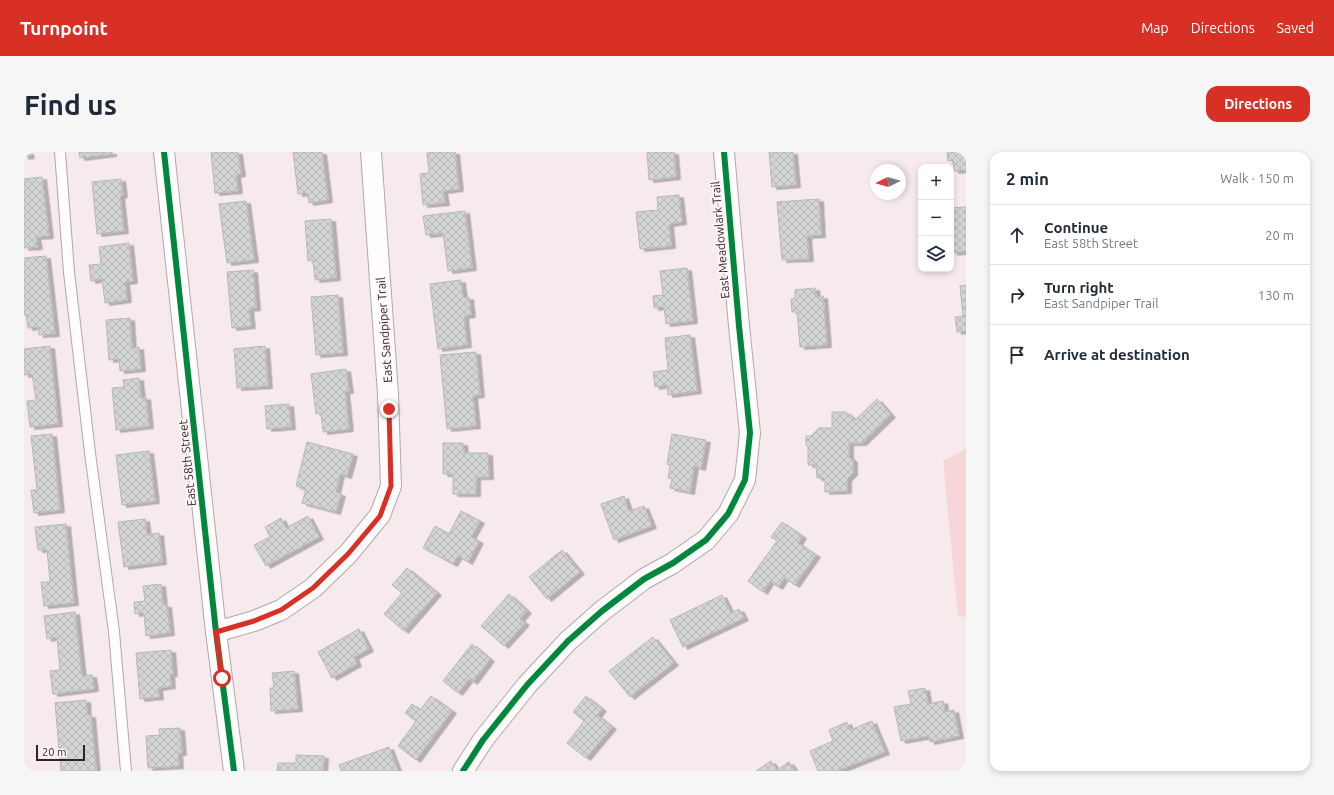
<!DOCTYPE html>
<meta charset="utf-8">
<style>
body{margin:0;font-family:Ubuntu,sans-serif;background:#f6f6f7;color:#1f2937}
.controls{position:absolute;right:12px;top:12px;display:grid;overflow:hidden;border-radius:8px;box-shadow:0 2px 6px #0003}
.controls button{width:36px;height:36px;display:grid;place-items:center;padding:0;border:0;border-bottom:1px solid #e0e1e3;background:#fff;color:#1f2937;font:20px sans-serif}
.compass{position:absolute;left:846px;top:12px;width:36px;height:36px;border-radius:50%;background:#fff;box-shadow:0 2px 6px #0003;rotate:264deg}
.scale{position:absolute;left:12px;bottom:10px;width:49px;box-sizing:border-box;padding-left:4px;border:2px solid #322426;border-top:0;font-size:11px;line-height:14px;white-space:nowrap;color:#322426;-webkit-text-stroke:3px #fef6f7;paint-order:stroke}
.stop{position:absolute;width:12px;height:12px;margin:-9px;border:3px solid #d93025;border-radius:50%;background:#fff}
.stop.end{background:#d93025;border-color:#fff;box-shadow:0 1px 4px #0008}
.list{margin:0;padding:0;list-style:none}
h2{display:flex;justify-content:space-between;align-items:center;height:52px;margin:0;padding:0 16px;font-size:17px}
h2 small{font-size:13px;font-weight:400;color:#747a83}
.list li{display:grid;grid-template-columns:26px 1fr auto;gap:12px;align-items:center;box-sizing:border-box;height:60px;padding:0 16px;border-top:1px solid #e0e1e3}
.list b{display:block;font-size:15px;white-space:nowrap}
.list p{margin:0;font-size:13px;white-space:nowrap;color:#747a83}
.list em{font-size:13px;font-style:normal;color:#747a83}
.icon{flex:none;width:22px;height:22px;fill:none;stroke:currentColor;stroke-width:2;stroke-linecap:round;stroke-linejoin:round}
.map{position:relative;flex:none;width:942px;height:619px;overflow:hidden;border-radius:12px}
header{display:flex;align-items:center;gap:24px;box-sizing:border-box;height:56px;padding:0 20px;background:#d93025;color:#fff}
header strong{font-size:19px}
nav{display:flex;gap:22px;margin-inline-start:auto;font-size:14px}
.intro{display:flex;align-items:center;justify-content:space-between;box-sizing:border-box;height:96px;padding:0 24px}
h1{margin:0;font-size:28px}
.button{padding:10px 18px;border-radius:12px;background:#d93025;color:#fff;font-size:14px;font-weight:700}
main{display:flex;gap:24px;padding:0 24px}
aside{flex:1;background:#fff;border-radius:12px;box-shadow:0 2px 6px #0003}
.map>svg:first-child{display:block}
.green{fill:#f7d6da}
.building{fill:url(#building-cross-hatch);stroke:#b7b8b8;filter:url(#shadow)}
.lines{fill:none;stroke-linecap:round;stroke-linejoin:round}
.service-casing{stroke:#b3a7a9;stroke-width:12}
.minor-casing{stroke:#b3a7a9;stroke-width:22}
.service{stroke:#fefcfc;stroke-width:10}
.minor{stroke:#fefcfc;stroke-width:20}
.cycleway-casing{stroke:#fef6f7;stroke-width:8}
.cycleway{stroke:#00873e;stroke-width:6}
.route{stroke:#d93025;stroke-width:5}
.labels{text-anchor:middle;dominant-baseline:central;stroke-width:3.5;stroke-linejoin:round;paint-order:stroke}
.street-label{font-size:12px;fill:#322426;stroke:#fef6f7}
</style>
<header>
<strong>Turnpoint</strong>
<nav><a>Map</a><a>Directions</a><a>Saved</a></nav>
</header>
<div class="intro"><h1>Find us</h1><a class="button">Directions</a></div>
<main>
<div class="map">
<svg width="942" height="619" viewBox="0 0 942 619">
<defs>
<pattern id="building-cross-hatch" width="8" height="8" patternUnits="userSpaceOnUse"><rect width="8" height="8" fill="#d2d5d4"/><path d="M0 0l8 8M0 8l8-8" fill="none" stroke="#b5b7b6"/></pattern>
<filter id="shadow"><feDropShadow dx="4.5" dy="2.5" stdDeviation="0" flood-color="#0004"/></filter>
</defs>
<rect width="100%" height="100%" fill="#f7eaec"/>
<path class="green" d="M942,297V465L934,464L919,309Z"/>
<path class="building" d="M0,0H5L6,4L0,5Z
M55,0H88V2L56,6Z
M187,0H214L217,22L212,23L214,39L191,41Z
M269,0H298L304,48L285,51L283,41L274,42Z
M410,0H431L435,37L419,39L421,51L399,53L396,22L405,21L403,1Z
M623,0H650L652,25L625,28Z
M745,0H769L772,33L748,35Z
M923,0H942V18L930,19L929,8L924,9Z
M18,25L25,84L12,85L14,95L0,96V27Z
M97,27L99,43L96,44L100,79L73,82L68,30Z
M655,43L658,70L645,72L647,94L616,97L612,60L634,58L633,45Z
M795,47L797,83L783,84L785,107L758,108L753,50Z
M222,49L230,108L203,111L195,52Z
M942,55V99L929,101L927,56Z
M441,59L448,116L424,119L419,81L402,83L399,64Z
M307,67L312,126L291,128L289,108L284,109L281,69Z
M105,91L109,129L101,130L103,148L81,151L78,127L67,129L65,113L77,112L75,95Z
M22,104L31,182L15,183L14,175L4,176L2,163H0V106Z
M663,116L669,169L642,172L640,155L630,156L629,144L639,143L636,119Z
M229,118L232,156L225,157L227,174L208,176L203,120Z
M437,128L439,146L445,145L447,163L440,164L443,193L414,197L406,132Z
M942,133V179L933,180L931,165L939,164L936,134Z
M791,136L792,145L799,144L803,193L776,195L773,160H768L767,147L771,146V138Z
M314,143L319,201L292,203L287,145Z
M106,166L108,196L115,195L117,217L96,219L95,207L85,208L82,168Z
M666,183L673,239L644,243L643,233L631,235L629,220L644,218L641,186Z
M26,194L34,272L6,275L3,249L12,248L8,222L0,223V197Z
M241,194L244,234L213,236L210,197Z
M452,200L456,243L449,244L452,274L423,277L416,203Z
M322,217L325,239H321L325,277L299,280L297,261L292,262L287,222Z
M115,226L117,246L122,245L125,274L92,278L88,236L100,235L99,228Z
M853,247L867,263L838,291H825V304L829,308V321L823,327V339L801,340V326H793L792,313H784V295L782,293V284H787L795,276H808V260H822L831,268Z
M265,252L267,275L243,277L241,254Z
M28,282L36,358L10,361L7,338H13L7,284Z
M648,282L682,288L677,316L670,314L666,340L646,336L648,327L644,326L646,313L643,312Z
M283,290L329,302L323,324L316,322L312,340L317,342L312,360L278,351L282,337L272,334Z
M419,291H439L440,301H464L465,325H452V342H429V322H419Z
M125,299L131,349L98,353L92,303Z
M600,344L605,359L620,354L628,374L590,388L577,352Z
M437,359L456,369L447,385L455,389L444,410L434,404L429,412L399,396L411,374L425,382Z
M284,364L295,385L242,414L230,393L246,385L241,375L257,366L262,376Z
M121,367L123,383L135,381L138,410L100,415L94,370Z
M758,370L778,384L774,391L792,403L771,433L760,426L754,435L746,429L739,440L724,429L753,389L747,385Z
M42,372L50,451L20,454L17,430H26L23,398H14L11,375Z
M538,398L556,420L523,447L505,425Z
M383,416L413,441L380,479L360,462L378,441L368,433Z
M137,432L139,453H143L146,481L122,484L120,461L111,462L110,450L121,449L119,434Z
M485,442L503,459L496,467L501,471L480,494L457,474Z
M698,443L707,461L715,457L720,466L659,495L646,468Z
M51,460L58,524L68,523L70,537L29,542L26,519L36,518L33,485L23,487L20,464Z
M335,477L345,497L330,505L333,512L308,526L294,500Z
M629,485L650,511L606,545L585,519Z
M448,492L466,507L449,530L445,527L434,541L419,529Z
M147,498L149,522H146L147,534L134,536L135,545L116,547L112,501Z
M270,519L274,557L247,559L246,536H250L248,521Z
M901,536L904,552L919,549L921,560L930,558L935,584L906,590L905,584L877,589L870,555L887,552L884,539Z
M407,544L428,559L392,608L374,594L392,569L381,561L388,552L396,558Z
M562,544L578,557L573,563L588,575L562,606L543,591L560,569L549,560Z
M62,548L63,563H67L72,619H37L31,551Z
M848,569L861,600L813,619H794L786,599L809,589L805,578L823,570L826,578Z
M156,576L158,601H154L155,614L124,616L122,584L136,583L135,577Z
M365,595L374,619H317L315,613Z
M272,603L300,604L299,619H253L254,611H272Z
M747,609L753,618L765,610L771,619H732Z"/>
<g class="lines">
<defs>
<path id="service" d="M36,0L45,120L66,301L90,480L102,619"/>
<path id="minor" d="M140,0L192,480L210,619
M192,480L230,469L257,458L289,436L324,402L356,363L367,334L364,242L347,0
M439,619L459,588L503,533L544,489L578,459L620,427L649,411L682,388L704,362L721,328L726,281L715,174L700,0"/>
</defs>
<use href="#service" class="service-casing"/>
<use href="#minor" class="minor-casing"/>
<use href="#service" class="service"/>
<use href="#minor" class="minor"/>
<defs>
<path id="cycleway" d="M140,0L192,480L210,619
M439,619L459,588L503,533L544,489L578,459L620,427L649,411L682,388L704,362L721,328L726,281L715,174L700,0"/>
</defs>
<use href="#cycleway" class="cycleway-casing"/>
<use href="#cycleway" class="cycleway"/>
</g>
<g class="lines">
<path class="route" d="M198,526L192,480L230,469L257,458L289,436L324,402L356,364L367,334L365,257"/>
</g>
<g class="labels">
<g class="street-label">
<text transform="translate(696 88) rotate(-95)">East Meadowlark Trail</text>
<text transform="translate(360 178) rotate(-94)">East Sandpiper Trail</text>
<text transform="translate(163 311) rotate(-96)">East 58th Street</text>
</g>
</g>
</svg>
<div class="controls">
<button>+</button>
<button>−</button>
<button><svg class="icon" aria-label="layers" viewBox="0 0 24 24"><path d="M12 4l9 5-9 5-9-5zM3 14l9 5 9-5"/></svg></button>
</div>
<svg class="compass" viewBox="-18 -18 36 36"><path d="M0-13l5 13h-10z" fill="#e53935"/><path d="M0 13l5-13h-10z" fill="#747a83"/></svg>
<div class="scale">20 m</div>
<div class="stop" style="left:198px;top:526px"></div>
<div class="stop end" style="left:365px;top:257px"></div>
</div>
<aside>
<h2>2 min<small>Walk · 150 m</small></h2>
<ul class="list">
<li><svg class="icon" aria-label="ahead" viewBox="0 0 24 24"><path d="M12 20V5M6 11l6-6 6 6"/></svg><div><b>Continue</b><p>East 58th Street</p></div><em>20 m</em></li>
<li><svg class="icon" aria-label="right" viewBox="0 0 24 24"><path d="M7 20v-9h11M14 6l5 5-5 5"/></svg><div><b>Turn right</b><p>East Sandpiper Trail</p></div><em>130 m</em></li>
<li><svg class="icon" aria-label="arrive" viewBox="0 0 24 24"><path d="M6 21V4h12l-3 4 3 4H6"/></svg><div><b>Arrive at destination</b></div></li>
</ul>
</aside>
</main>
